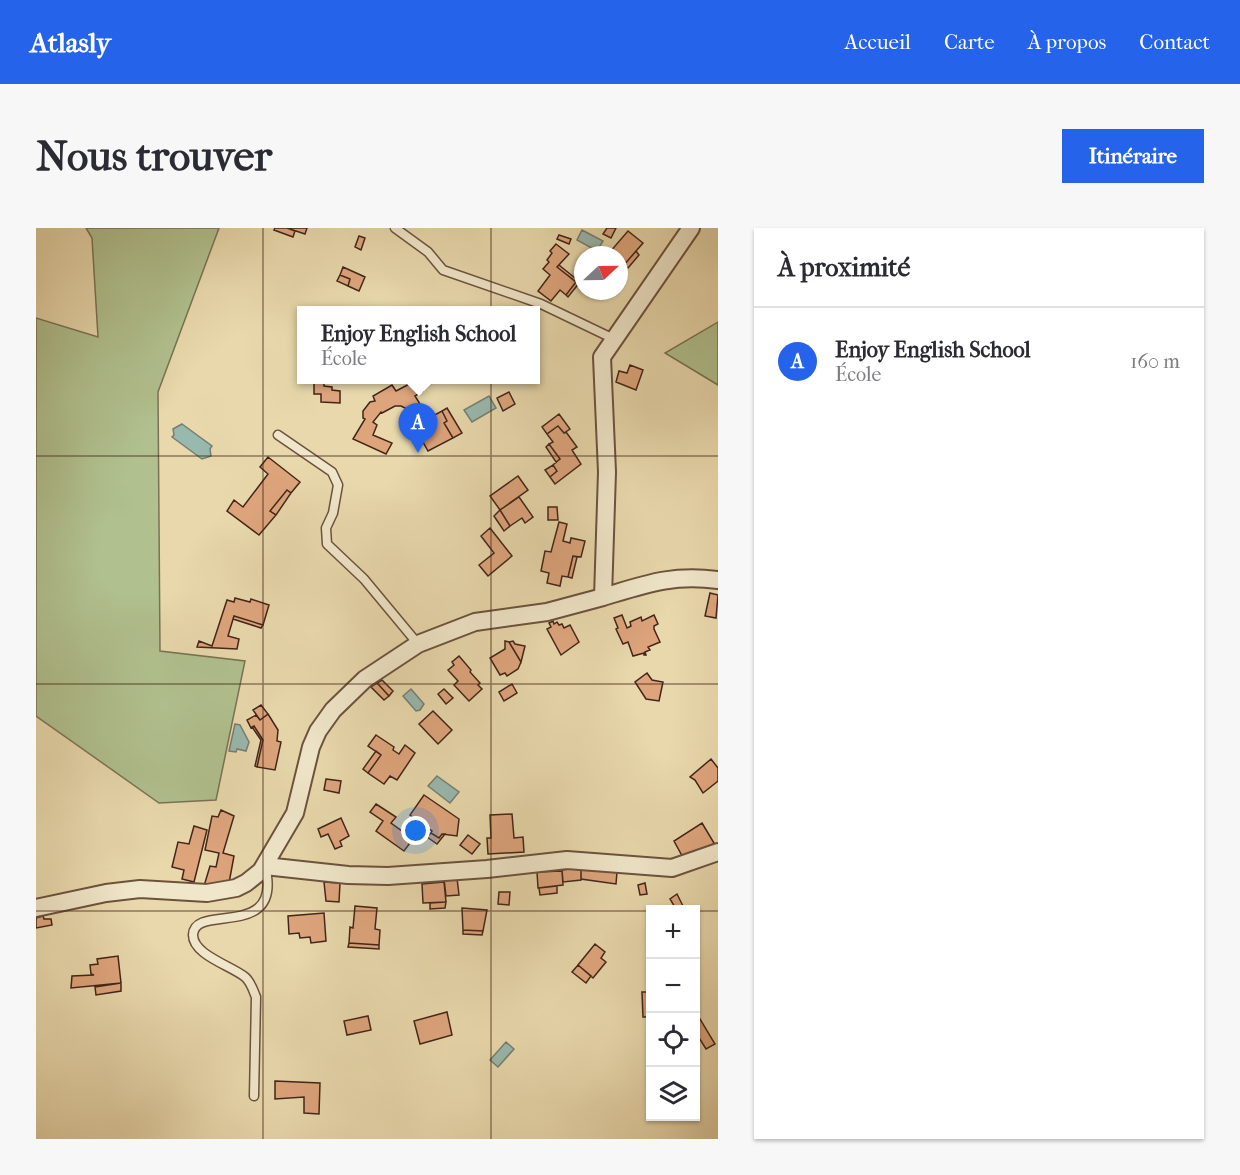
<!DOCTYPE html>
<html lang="fr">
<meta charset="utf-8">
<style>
body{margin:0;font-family:"IM FELL French Canon",serif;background:#f7f7f7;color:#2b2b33}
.controls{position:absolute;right:18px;bottom:18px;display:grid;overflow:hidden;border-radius:0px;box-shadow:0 2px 4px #0004}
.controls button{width:54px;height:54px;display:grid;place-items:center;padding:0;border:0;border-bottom:2px solid #e1e1e2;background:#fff;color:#2b2b33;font:30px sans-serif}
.compass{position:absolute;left:538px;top:18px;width:54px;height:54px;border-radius:50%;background:#fff;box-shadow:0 2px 4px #0004;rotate:68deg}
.you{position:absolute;left:380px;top:603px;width:21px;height:21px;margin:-15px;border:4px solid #fff;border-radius:50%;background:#1a73e8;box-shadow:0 0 0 9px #1a73e833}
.badge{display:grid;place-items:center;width:39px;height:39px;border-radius:50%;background:#2563eb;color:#fff;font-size:20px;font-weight:700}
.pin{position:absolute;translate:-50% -50px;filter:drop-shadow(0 2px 3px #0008)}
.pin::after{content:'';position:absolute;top:32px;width:21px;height:18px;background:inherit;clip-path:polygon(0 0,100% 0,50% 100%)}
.popup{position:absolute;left:261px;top:78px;width:243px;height:78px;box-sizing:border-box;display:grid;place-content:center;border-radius:0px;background:#fff;filter:drop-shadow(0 2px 4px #0005);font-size:20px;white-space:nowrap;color:#7c7c81}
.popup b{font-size:22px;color:#2b2b33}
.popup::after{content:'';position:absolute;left:50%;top:100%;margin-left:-12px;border:12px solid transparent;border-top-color:#fff}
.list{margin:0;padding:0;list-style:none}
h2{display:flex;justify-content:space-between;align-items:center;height:78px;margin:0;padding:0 24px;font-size:26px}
h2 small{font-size:20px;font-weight:400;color:#7c7c81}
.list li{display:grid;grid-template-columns:39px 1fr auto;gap:18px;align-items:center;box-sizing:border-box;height:108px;padding:0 24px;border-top:2px solid #e1e1e2}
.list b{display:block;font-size:22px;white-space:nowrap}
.list p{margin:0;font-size:20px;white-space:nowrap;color:#7c7c81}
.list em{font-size:20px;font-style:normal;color:#7c7c81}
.icon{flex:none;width:33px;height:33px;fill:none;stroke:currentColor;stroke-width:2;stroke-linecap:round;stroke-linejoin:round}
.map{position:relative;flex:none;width:682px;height:911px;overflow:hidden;border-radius:0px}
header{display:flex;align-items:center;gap:36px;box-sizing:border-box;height:84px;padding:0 30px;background:#2563eb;color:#fff}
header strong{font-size:28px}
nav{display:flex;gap:33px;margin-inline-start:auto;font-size:21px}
.intro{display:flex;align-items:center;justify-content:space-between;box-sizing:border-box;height:144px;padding:0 36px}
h1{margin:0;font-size:42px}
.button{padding:15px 27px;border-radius:0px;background:#2563eb;color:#fff;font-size:21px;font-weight:700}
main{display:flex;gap:36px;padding:0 36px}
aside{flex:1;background:#fff;border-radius:0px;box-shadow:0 2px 4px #0004}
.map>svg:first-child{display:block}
.green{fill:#b0c08e;stroke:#7a7254;stroke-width:1.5}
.water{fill:#98b9ae;stroke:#767e72;stroke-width:1.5}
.building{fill:#dea57d;stroke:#432519;stroke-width:1.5}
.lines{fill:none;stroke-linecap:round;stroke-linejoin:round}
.service-casing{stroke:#6c523e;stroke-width:11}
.minor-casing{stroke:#6c523e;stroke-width:20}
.service{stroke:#f0e6c9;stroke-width:8}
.minor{stroke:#f0e6c9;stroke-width:16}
.grid{fill:none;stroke:#432519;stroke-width:1.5;stroke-opacity:0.55}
</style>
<header>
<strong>Atlasly</strong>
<nav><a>Accueil</a><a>Carte</a><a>À propos</a><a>Contact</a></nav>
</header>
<div class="intro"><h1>Nous trouver</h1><a class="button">Itinéraire</a></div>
<main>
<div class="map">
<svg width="682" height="911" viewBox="0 0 682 911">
<rect width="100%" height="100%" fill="#e8d8ac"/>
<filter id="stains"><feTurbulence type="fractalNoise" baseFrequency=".00333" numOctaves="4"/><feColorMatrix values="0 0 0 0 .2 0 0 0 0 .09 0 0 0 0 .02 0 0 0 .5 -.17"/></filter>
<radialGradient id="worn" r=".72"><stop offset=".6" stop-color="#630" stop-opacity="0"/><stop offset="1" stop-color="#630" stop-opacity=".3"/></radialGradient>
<path class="green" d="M50,0H183L122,164L124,423L209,433L180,572L123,575L0,488V90L62,109L56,10Z
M682,94V157L629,125Z"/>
<path class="water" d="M546,2L567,13L561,23L541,12Z
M453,168L460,180L436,194L428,182Z
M146,196L176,218L174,221L175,228L166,231L136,209L138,207L137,201Z
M375,461L388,476L384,482L380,483L367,468Z
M199,496L204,497L213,514L210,523L201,521L200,524L193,523Z
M401,548L423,564L414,575L392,558Z
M470,814L478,821L462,839L454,832Z"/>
<path class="building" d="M239,0H251L259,3L257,9L238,2Z
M251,0H271L269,6Z
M571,0H580L575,10L567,6Z
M592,3L607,15L588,37L583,33V27H576L573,25Z
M523,7L535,11L533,16L521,11Z
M323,8L329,10L325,22L319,19Z
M520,16L533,26L521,39L540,54L530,67L524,62L515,73L502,63L514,47L507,41L513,34L511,32L516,25L514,23Z
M600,23L603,27L592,40L588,37Z
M523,37L544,54L532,69L530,67L540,54L521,39Z
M307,39L329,49L323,63L312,58L314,51L304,47Z
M304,47L314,51L312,58L301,53Z
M594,137L607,142L600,162L580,154L583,143L591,145Z
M381,152L387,163L379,168L389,184L378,191L373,182L365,178H359L346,185L345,184L337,194L341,197L337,207L356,215L350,226L317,211L329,191L327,190V183L334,174L339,173L337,168L356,157L360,163Z
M278,153H288V158L296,159V162L304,163V175L285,174V166H278Z
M473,164L479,176L467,183L461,170Z
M411,180L426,205L417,210L408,195L411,193L406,183Z
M406,183L411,193L408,195L417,210L392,223L378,198Z
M523,186L534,201L528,205L522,198L511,206L506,199Z
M522,198L528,205L530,204L541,219L536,222L545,236L519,256L514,249L521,243L517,237L524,231L513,216L517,214L511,206Z
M513,216L524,231L520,234L510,219Z
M232,229L264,254L255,265L251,262L234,283L240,287L223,307L191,283L198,272L207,279L232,246L224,239Z
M517,237L521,243L514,249L509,242Z
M482,248L492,262L464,282L454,268Z
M251,262L255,265L240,287L234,283Z
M483,269L497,289L489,295L486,290L474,298L464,282Z
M512,279H521L522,292H512Z
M464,282L474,298L468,303L458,288Z
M523,294L531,296L527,313L534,315L535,310L549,313L545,329L537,328L532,349L526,348L524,358L511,355L513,345L505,343L509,323L515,324Z
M454,300L476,328L452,348L443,337L458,325L445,308Z
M537,328L541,329L536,350L532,349Z
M674,365L682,367L680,390L669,388Z
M199,370L214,374L215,371L233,377L227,397L198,388L192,408L203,411L201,421L161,419L163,413L176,418L191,372L198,374Z
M586,387L591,400L595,398L594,394L605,389L606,393L618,387L622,396L618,398V401L624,414L612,419L614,422L609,424L610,427H608V425L597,428L592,414L587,416L580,401L582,400L578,390Z
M198,388L227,397L225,400L197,391Z
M517,393L518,396L521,394L523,397L526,396L528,400L534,397L543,414L525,427L511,401L515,399L513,395Z
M469,413L473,414L485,434L482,441L471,448L469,445L464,447L454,430L469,421Z
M477,413L479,416L489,418L485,434L473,414Z
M423,428L435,442L434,444L444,455L442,457L446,461L433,473L418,457L422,453L412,442L418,437L416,434Z
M611,445L616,452L627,454L623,473L610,471L599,454Z
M346,452L357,463L353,468L341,455Z
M341,455L353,468L348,472L335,459Z
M476,456L481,465L468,473L463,464Z
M408,461L417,470L410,476L402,466Z
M225,477L232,486L224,492L217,482Z
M397,483L416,502L402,516L383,496Z
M232,486L242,502L241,513L245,514L239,542L221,539L227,512L218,498L215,500L211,492L220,487L224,492Z
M218,498L227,512L221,539L219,538L225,512L216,499Z
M340,507L358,519L357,522L363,526L369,517L379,525L361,552L354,548L348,556L332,545L345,527L332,518Z
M340,523L345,527L332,545L327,541Z
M675,531L682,540V553L667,565L659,552L654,549Z
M290,551L305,553L303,565L288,562Z
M388,567L423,591L421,608L406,606L403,610L395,605L396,603L374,587Z
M340,576L360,589L355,595L377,611L368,623L340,603L347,593L334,584Z
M185,582L198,588L187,625L198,628L193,655L168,658L174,638L180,639L183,625L169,622L176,588L182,589Z
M476,586L478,610L487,609L488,624L452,626L451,610H455L454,587Z
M305,590L313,608L304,613L306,618L299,621L292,606L285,609L282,601Z
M666,595L681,620L650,635L638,613Z
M158,598L171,602L158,654L146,651L148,642L136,639L142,614L153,616Z
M395,605L403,610L406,606H409L401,616L391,609Z
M432,607L444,616L436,626L424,617Z
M545,639L581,644L580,656L545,651Z
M545,639V652L527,654L526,642Z
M526,643L527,657L502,660L501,644Z
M421,650L423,667L410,668L408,651Z
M288,654L304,655L303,674L290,673Z
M408,654L410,674L387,675L386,656Z
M609,655L611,666L604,667L602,657Z
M521,658V665L504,667L503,660Z
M463,664H474L473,677L462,676Z
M641,666L647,678L640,681L634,671Z
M410,674L409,680L394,681V675Z
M319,678L341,680L339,701L344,702L343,717L313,715L314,699L317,700Z
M426,680L451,682L447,703L427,702Z
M288,685L290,713L275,715L274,709L264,710L263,705L253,706L252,688Z
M7,688L8,691H15L16,697L0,700V690Z
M427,702L447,703L446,707L427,706Z
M313,715L343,717V721L312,719Z
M559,716L569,724L565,730L570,734L557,750L542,737Z
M82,728L85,755L35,760L36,748L58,747L55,746L54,737L62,736L61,731Z
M542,737L555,748L550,755L536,744Z
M85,755V763L60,767L59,759Z
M606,764H614V789H607Z
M411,784L416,807L384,816L378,793Z
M661,786L679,816L670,821L660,805Z
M332,788L335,802L311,807L308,793Z
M239,853L284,855L283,886L268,885V869L239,871Z"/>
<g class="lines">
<defs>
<path id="service" d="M359,0L392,24L407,42L505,76L578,111
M242,207L296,244L302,257L297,285L290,300L291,316L328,351L382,416
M218,868L220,769C217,762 215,754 209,749C196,738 157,727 157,707C158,674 248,714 229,638"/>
<path id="minor" d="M567,369C610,356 636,346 682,352
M229,638L312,647L352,648L451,641L531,632L636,640L682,624
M0,680L70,665L104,661L171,665L200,660L210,655L225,643L259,585L275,519L282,503L297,482L329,451L382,416L439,394L511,384L567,369L571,244L566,129L655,0"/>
</defs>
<use href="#service" class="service-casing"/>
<use href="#minor" class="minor-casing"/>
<use href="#service" class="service"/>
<use href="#minor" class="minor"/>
</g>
<path class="grid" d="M227,0V911M455,0V911M0,228H682M0,456H682M0,683H614M660,683H682"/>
<rect width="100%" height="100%" filter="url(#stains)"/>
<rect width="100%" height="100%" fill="url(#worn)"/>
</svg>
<div class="controls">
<button>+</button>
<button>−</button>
<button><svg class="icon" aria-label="locate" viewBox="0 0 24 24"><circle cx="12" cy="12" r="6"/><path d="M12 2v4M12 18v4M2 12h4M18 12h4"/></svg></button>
<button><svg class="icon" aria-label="layers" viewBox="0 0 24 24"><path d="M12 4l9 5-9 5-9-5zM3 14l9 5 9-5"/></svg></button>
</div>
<svg class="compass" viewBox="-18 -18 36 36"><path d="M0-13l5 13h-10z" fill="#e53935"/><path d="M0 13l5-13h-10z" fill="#7c7c81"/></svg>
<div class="you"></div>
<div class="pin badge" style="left:382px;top:225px">A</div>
<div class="popup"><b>Enjoy English School</b>École</div>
</div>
<aside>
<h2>À proximité<small></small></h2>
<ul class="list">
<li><span class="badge">A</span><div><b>Enjoy English School</b><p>École</p></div><em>160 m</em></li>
</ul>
</aside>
</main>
